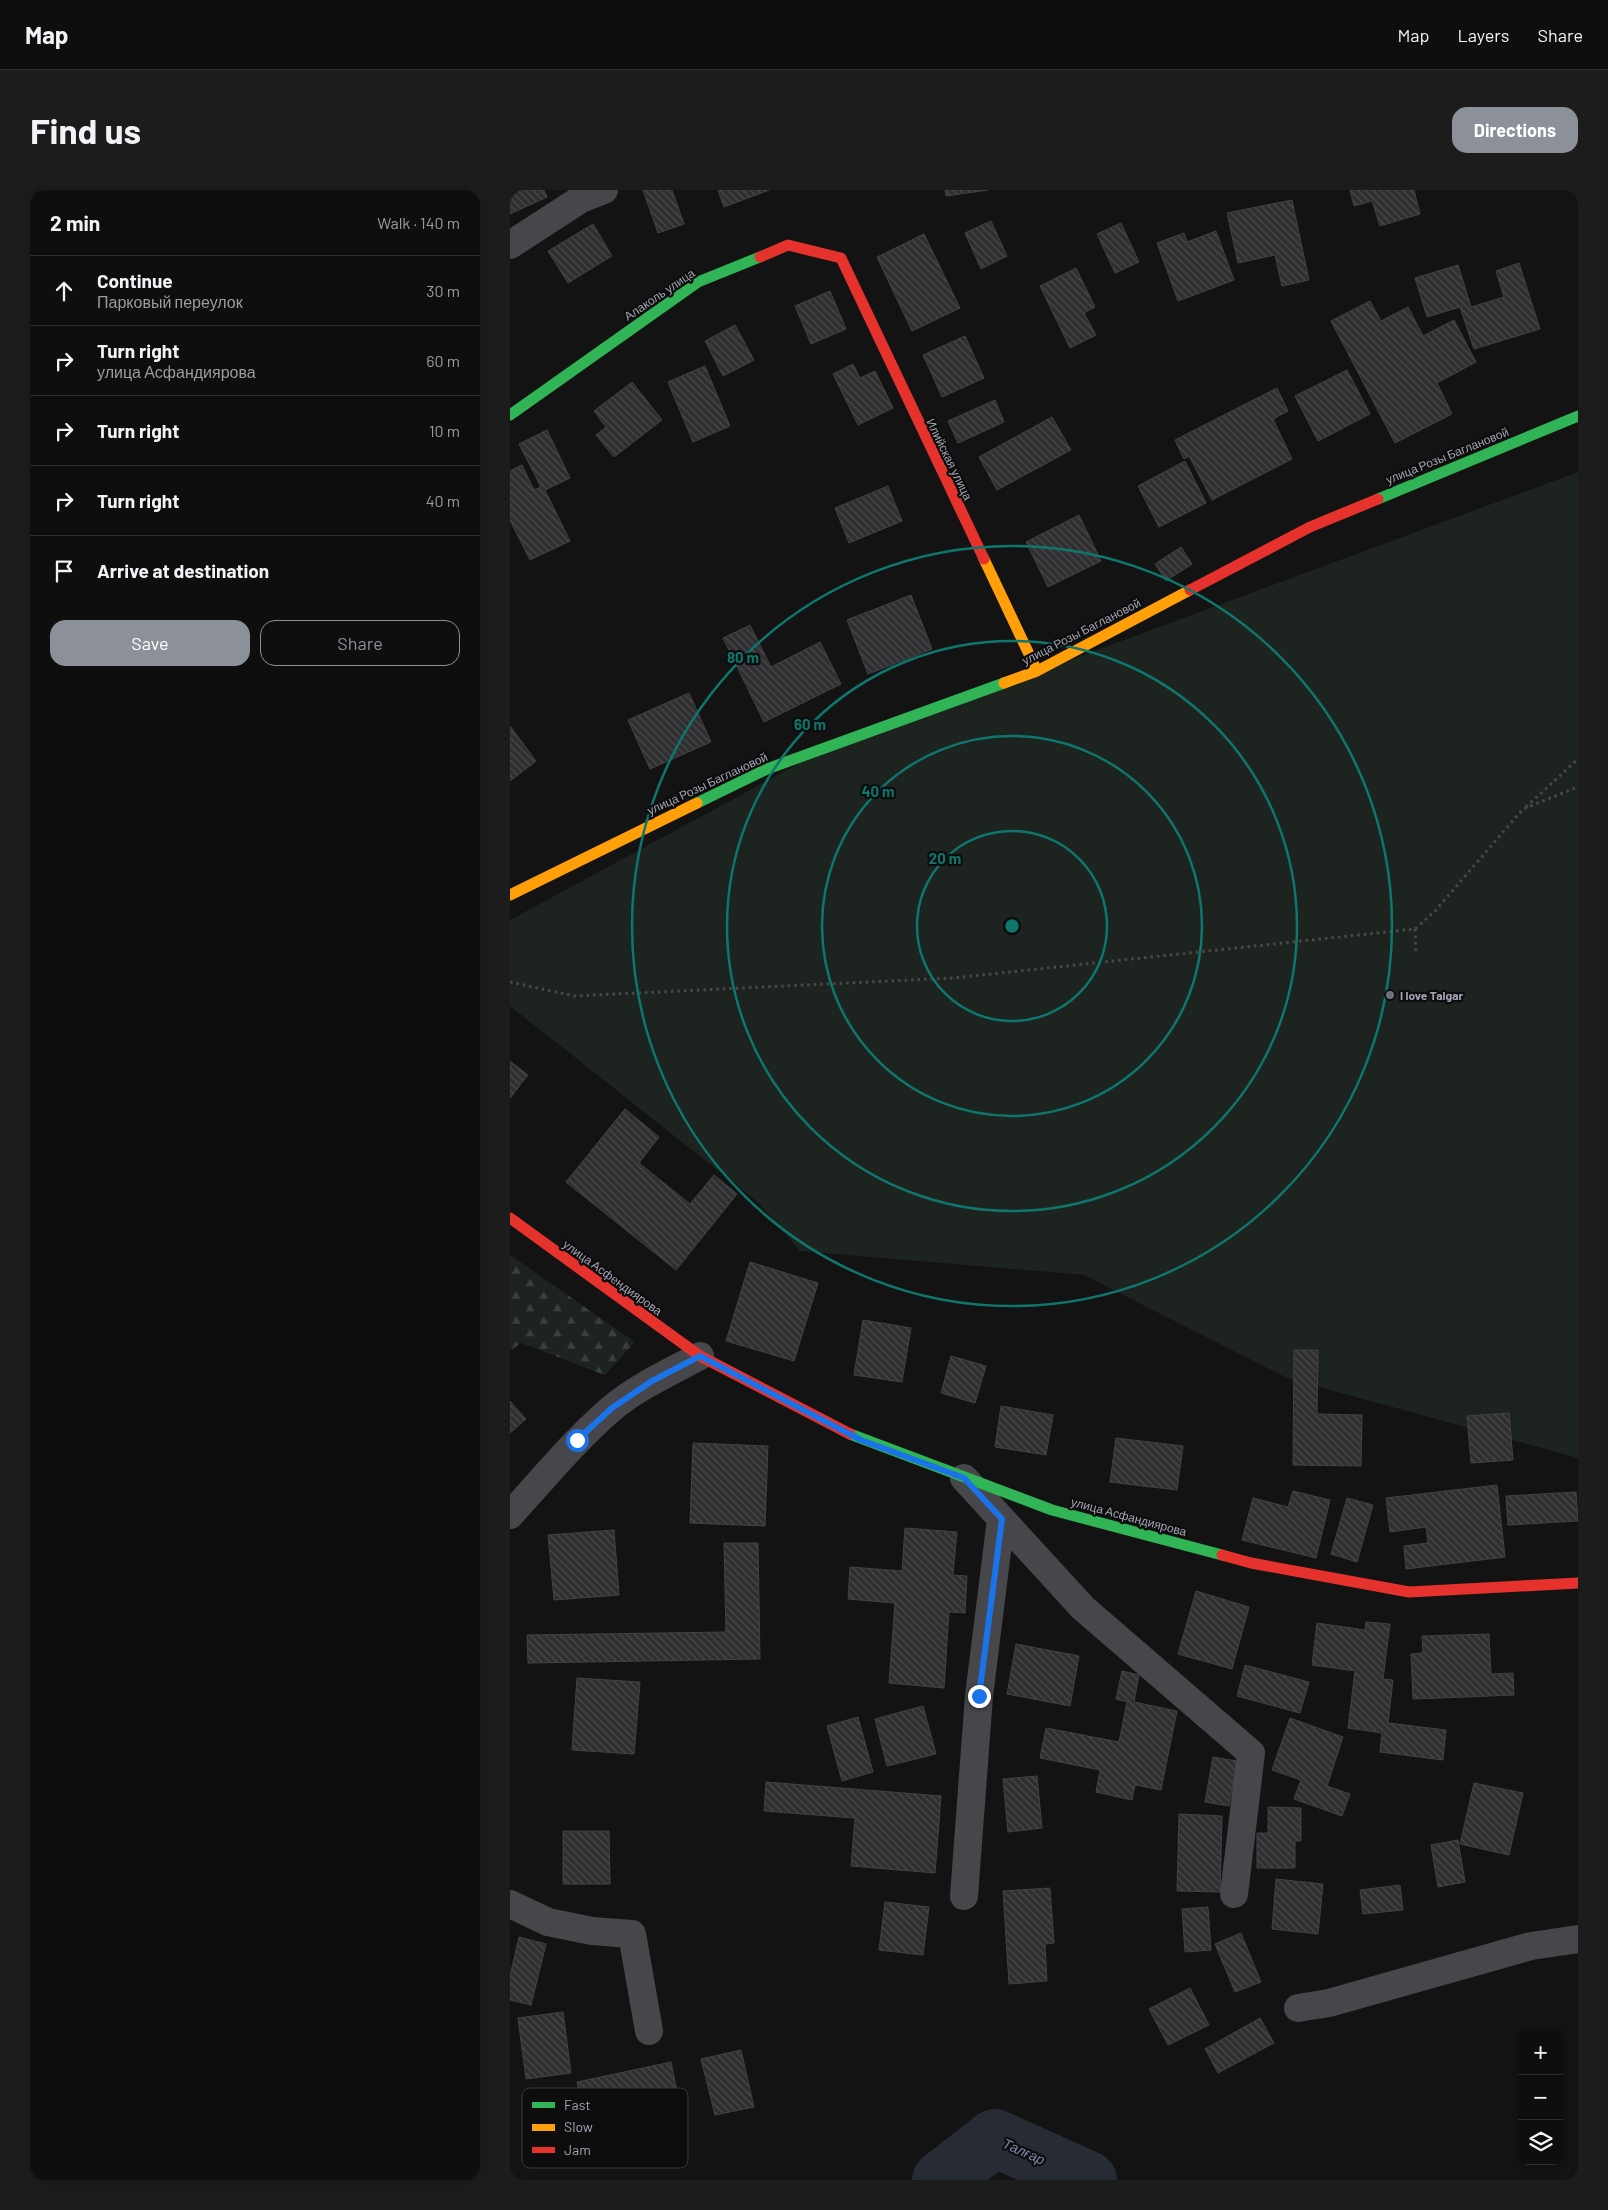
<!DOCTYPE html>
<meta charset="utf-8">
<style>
body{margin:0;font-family:Barlow,sans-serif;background:#1c1c1c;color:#f1f3f6}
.controls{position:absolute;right:15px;bottom:15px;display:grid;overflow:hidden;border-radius:10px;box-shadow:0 2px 8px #0003}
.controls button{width:45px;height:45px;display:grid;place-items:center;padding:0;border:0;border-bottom:1px solid #2e2e2e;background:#0e0e0e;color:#f1f3f6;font:25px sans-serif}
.stop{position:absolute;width:15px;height:15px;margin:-11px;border:4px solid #1a73e8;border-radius:50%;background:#fff}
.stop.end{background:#1a73e8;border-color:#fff;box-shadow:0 1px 5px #0008}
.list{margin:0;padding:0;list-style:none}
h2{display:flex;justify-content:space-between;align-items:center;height:65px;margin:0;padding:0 20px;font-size:21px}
h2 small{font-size:16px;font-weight:400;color:#9b9c9e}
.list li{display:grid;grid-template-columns:32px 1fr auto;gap:15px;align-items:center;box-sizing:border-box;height:70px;padding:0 20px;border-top:1px solid #2e2e2e}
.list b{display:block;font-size:19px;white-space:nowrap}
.list p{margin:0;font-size:16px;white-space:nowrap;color:#9b9c9e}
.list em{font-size:16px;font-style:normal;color:#9b9c9e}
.actions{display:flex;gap:10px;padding:15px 20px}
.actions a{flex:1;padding:11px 0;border:1px solid #8c9099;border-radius:15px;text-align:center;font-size:18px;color:#8c9099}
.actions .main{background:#8c9099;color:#fff}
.icon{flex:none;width:28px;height:28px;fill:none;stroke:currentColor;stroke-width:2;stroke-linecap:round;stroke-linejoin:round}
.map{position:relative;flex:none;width:1068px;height:1990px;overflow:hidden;border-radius:15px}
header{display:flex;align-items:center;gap:30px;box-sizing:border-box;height:70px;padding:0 25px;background:#0e0e0e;border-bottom:1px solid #2e2e2e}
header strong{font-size:24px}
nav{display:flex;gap:28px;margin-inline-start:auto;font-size:18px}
.intro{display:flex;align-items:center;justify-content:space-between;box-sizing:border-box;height:120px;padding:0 30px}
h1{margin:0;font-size:35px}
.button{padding:12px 22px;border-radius:15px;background:#8c9099;color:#fff;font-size:18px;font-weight:700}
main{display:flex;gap:30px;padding:0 30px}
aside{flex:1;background:#0e0e0e;border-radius:15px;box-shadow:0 2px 8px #0003}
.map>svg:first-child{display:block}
.green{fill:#1d231f}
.forest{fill:url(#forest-firs)}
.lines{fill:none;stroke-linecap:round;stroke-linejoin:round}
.river{stroke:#272b34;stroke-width:58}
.building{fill:url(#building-back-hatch);stroke:#424246}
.path{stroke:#49494d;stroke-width:3;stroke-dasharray:2.5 4;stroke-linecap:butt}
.street{stroke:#47474b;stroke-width:28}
.fast{stroke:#30b455;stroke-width:11}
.slow{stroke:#ff9f0a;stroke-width:11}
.jam{stroke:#e5322d;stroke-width:11}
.route{stroke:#1a73e8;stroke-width:6}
.ring{fill:none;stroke:#0f766e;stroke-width:2.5}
.poi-dot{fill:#71717c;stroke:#0d0d0e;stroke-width:2}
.labels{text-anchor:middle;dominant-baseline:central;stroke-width:4.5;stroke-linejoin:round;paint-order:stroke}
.street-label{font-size:12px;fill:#a4a4b4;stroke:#0d0d0e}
.poi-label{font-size:12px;font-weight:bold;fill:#a4a4b4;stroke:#0d0d0e;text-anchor:start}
.water-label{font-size:14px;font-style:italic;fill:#7b89af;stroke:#0d0d0e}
.key{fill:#0d0d0e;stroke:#3a3a40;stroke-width:1}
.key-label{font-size:14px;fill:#a4a4b4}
.centre{fill:#0f766e;stroke:#0d0d0e;stroke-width:2.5}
.ring-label{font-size:15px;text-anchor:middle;font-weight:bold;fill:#0f766e;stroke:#0d0d0e;stroke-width:4.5;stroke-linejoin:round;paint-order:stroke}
</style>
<header>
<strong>Map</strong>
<nav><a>Map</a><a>Layers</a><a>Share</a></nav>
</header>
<div class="intro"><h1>Find us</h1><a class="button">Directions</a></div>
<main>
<aside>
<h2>2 min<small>Walk · 140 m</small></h2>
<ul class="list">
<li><svg class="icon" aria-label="ahead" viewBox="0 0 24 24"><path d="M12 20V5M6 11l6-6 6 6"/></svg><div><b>Continue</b><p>Парковый переулок</p></div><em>30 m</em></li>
<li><svg class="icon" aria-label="right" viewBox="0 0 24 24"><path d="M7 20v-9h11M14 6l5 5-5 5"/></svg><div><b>Turn right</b><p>улица Асфандиярова</p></div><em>60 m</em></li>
<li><svg class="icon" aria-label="right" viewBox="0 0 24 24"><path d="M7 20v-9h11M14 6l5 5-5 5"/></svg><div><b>Turn right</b></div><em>10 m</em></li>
<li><svg class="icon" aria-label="right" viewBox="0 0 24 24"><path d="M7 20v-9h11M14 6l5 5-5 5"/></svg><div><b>Turn right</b></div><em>40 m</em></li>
<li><svg class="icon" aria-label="arrive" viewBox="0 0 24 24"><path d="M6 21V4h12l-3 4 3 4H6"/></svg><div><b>Arrive at destination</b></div></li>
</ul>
<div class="actions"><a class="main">Save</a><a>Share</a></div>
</aside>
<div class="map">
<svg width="1068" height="1990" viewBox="0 0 1068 1990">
<defs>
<pattern id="forest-firs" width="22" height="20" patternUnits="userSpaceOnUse" patternTransform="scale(1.25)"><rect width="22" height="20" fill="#1d231f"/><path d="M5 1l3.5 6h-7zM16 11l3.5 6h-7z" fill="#3b403d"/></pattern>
<pattern id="building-back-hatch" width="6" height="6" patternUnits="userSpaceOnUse" patternTransform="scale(1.25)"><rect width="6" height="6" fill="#2f2f31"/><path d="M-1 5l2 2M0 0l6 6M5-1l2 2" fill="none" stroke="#4a4a4c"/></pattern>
</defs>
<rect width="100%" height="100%" fill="#131313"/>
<path class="green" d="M1068,282V1268L777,1188L574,1085L290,1061L249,1013L0,816V730L290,573L498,493Z"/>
<path class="forest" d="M0,1065L125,1152L95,1185L11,1153L0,1161Z"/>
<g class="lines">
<path class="river" d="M431,1990L485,1948L578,1990"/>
</g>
<path class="building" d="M0,0H34L37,7L0,24Z
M133,0H162L174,34L148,43Z
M208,0H259L214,17Z
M435,0H478L436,6Z
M840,0H904L910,24L870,36L862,11L844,16Z
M782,10L799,90L772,96L765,65L728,73L717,23Z
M481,31L497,66L471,79L455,43Z
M611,33L629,72L605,83L587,44Z
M83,34L102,66L58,93L38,61Z
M706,41L724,90L668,111L647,53L674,43L677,52Z
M414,44L450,118L402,141L367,67Z
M1009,73L1030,139L964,159L950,117L917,127L905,88L948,75L961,117L994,107L986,81Z
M566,78L585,117L574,123L586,145L560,158L530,96Z
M320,101L336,139L301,154L285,116Z
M860,111L871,131L898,117L913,146L944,130L966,172L927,193L942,224L885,253L821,131Z
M225,135L244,170L213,186L195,151Z
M455,146L474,188L432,207L413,165Z
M343,174L350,188L365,181L383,218L348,235L323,184Z
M195,176L220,236L183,252L158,192Z
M837,180L860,224L808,251L785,206Z
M122,192L152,230L104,267L86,245L96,237L84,221Z
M767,198L778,221L763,229L782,269L702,310L679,266L674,269L665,250Z
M485,210L494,232L448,253L438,231Z
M542,227L561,260L487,300L469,267Z
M37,240L60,288L35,300L60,351L20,370L0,330V281L12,275L24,300L31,297L9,254Z
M675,271L696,313L649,337L628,296Z
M378,296L392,331L339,353L325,318Z
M569,325L591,371L538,397L516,352Z
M671,357L682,374L656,391L645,374Z
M401,405L422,459L358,484L337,430Z
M240,435L261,477L310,452L331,494L254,532L213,448Z
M179,503L201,552L140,579L118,530Z
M0,536L26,571L0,591Z
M0,871L18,885L0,908Z
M115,919L149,947L129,973L180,1014L204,985L227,1004L166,1080L56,992Z
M240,1072L308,1093L284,1171L216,1151Z
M353,1130L401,1138L392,1192L344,1185Z
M784,1160H808L807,1224L852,1225L851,1276L783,1275Z
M441,1166L476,1176L465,1213L431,1203Z
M0,1211L16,1229L0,1243Z
M491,1216L543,1225L536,1265L485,1257Z
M999,1223L1003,1270L961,1273L957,1226Z
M606,1248L673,1256L667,1300L600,1292Z
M183,1253L258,1256L255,1336L180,1333Z
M987,1295L995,1367L896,1379L894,1356L918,1353L916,1337L880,1342L876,1308Z
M783,1301L820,1310L806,1368L732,1350L743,1308L778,1317Z
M1066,1302L1068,1331L998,1335L996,1306Z
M837,1308L863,1315L847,1372L821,1364Z
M395,1338L447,1342L443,1385L457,1386L455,1423L439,1422L434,1498L379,1493L385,1413L338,1409L340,1377L392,1381Z
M104,1340L109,1405L44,1410L38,1345Z
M214,1353H248L250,1469L18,1473L17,1445L216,1442Z
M686,1401L739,1417L722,1479L668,1464Z
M856,1432L880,1434L873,1489L883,1490L878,1533L936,1540L933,1570L870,1562L872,1543L838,1538L845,1481L802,1475L807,1433L855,1440Z
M979,1444L981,1484L1003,1483L1004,1505L903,1509L901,1464L913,1463L912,1446Z
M506,1454L569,1466L560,1516L497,1504Z
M735,1475L799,1492L790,1523L727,1506Z
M612,1481L629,1485L624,1512L667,1521L651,1600L625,1595L622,1610L586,1602L590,1580L530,1568L536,1538L609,1552L617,1512L606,1509Z
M67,1488L130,1492L124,1564L62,1560Z
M413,1516L426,1564L377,1576L365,1529Z
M348,1527L363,1582L332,1591L317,1536Z
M780,1528L833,1547L817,1596L840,1604L832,1626L784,1609L791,1590L762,1580Z
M703,1567L727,1571L719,1616L695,1612Z
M527,1586L532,1638L498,1642L493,1589Z
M256,1592L431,1606L425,1683L341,1676L345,1628L254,1621Z
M964,1593L1013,1603L999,1665L950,1654Z
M758,1617L791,1618V1651H785V1678H747V1643H758Z
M669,1624L712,1626L710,1702L667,1701Z
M53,1641H99L100,1694H53Z
M948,1650L955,1692L928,1697L921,1655Z
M766,1689L813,1694L808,1744L762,1739Z
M890,1695L893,1720L853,1724L850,1700Z
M540,1698L544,1753L535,1754L537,1791L499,1794L493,1701Z
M375,1712L419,1717L413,1765L369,1760Z
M698,1717L701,1760L675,1762L672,1719Z
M731,1743L751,1792L725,1802L705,1754Z
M9,1747L36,1754L21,1815L0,1810V1786Z
M680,1798L699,1835L658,1855L639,1819Z
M53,1822L61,1883L16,1889L8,1828Z
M750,1828L764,1853L708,1883L695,1859Z
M231,1860L244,1917L205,1925L191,1869Z
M161,1872L169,1912L75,1932L67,1892Z"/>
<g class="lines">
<path class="path" d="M1016,617L1068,569
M905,739L906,762
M0,792L64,806L443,788L905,739L925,721L1013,619L1068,597"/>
<path class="street" d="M0,55L71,9L94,0
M454,1288L573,1418L741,1563L724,1704
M0,1325C33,1289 64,1251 101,1219C127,1197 160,1182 190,1166
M454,1706L469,1506L491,1329
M0,1714L38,1732L82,1741L122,1744L139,1841
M788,1818L819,1813L1021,1756L1068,1749"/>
<path class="fast" d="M0,225L188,92L250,67
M868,309L1068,226
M187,613L257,579L494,493
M340,1244L542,1320L712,1365"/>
<path class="slow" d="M474,369L527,481
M494,493L527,481L680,400
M0,705L187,613"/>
<path class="jam" d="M250,67L278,55L331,68L474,369
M680,400L800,337L868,309
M0,1028L190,1166L340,1244
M712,1365L741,1373L899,1402L1068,1393"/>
</g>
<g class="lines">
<path class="route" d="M67,1250L102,1218L142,1191L190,1166L351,1250L454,1288L492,1329L469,1506"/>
</g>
<g class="ring">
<circle cx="502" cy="736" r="95"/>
<circle cx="502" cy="736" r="190"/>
<circle cx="502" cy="736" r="285"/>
<circle cx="502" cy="736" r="380"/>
</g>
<circle class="poi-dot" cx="880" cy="805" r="5"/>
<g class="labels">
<g class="street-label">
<text transform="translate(149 104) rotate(-34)">Алаколь улица</text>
<text transform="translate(937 265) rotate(-22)">улица Розы Баглановой</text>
<text transform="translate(440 269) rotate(64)">Илийская улица</text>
<text transform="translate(571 441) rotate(-27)">улица Розы Баглановой</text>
<text transform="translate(197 593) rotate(-25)">улица Розы Баглановой</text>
<text transform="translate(103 1087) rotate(36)">улица Асфендиярова</text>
<text transform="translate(619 1326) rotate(15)">улица Асфандиярова</text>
</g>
<g class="poi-label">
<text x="890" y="805">I love Talgar</text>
</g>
<g class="water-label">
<text transform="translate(514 1961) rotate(24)">Талғар</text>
</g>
</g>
<rect x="12" y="1898" width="166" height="80" rx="8" class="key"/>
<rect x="22" y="1912" width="23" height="6" fill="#30b455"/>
<rect x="22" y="1934" width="23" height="7" fill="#ff9f0a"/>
<rect x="22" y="1957" width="23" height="6" fill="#e5322d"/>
<g class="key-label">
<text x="54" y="1920">Fast</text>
<text x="54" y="1942">Slow</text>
<text x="54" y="1965">Jam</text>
</g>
<circle cx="502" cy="736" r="8" class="centre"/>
<g class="ring-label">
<text x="233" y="473">80 m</text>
<text x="300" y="540">60 m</text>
<text x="368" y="607">40 m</text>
<text x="435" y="674">20 m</text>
</g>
</svg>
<div class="controls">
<button>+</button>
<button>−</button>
<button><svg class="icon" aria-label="layers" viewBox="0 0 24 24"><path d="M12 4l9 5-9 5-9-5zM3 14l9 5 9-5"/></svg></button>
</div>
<div class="stop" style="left:67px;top:1250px"></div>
<div class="stop end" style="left:469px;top:1506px"></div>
</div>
</main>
